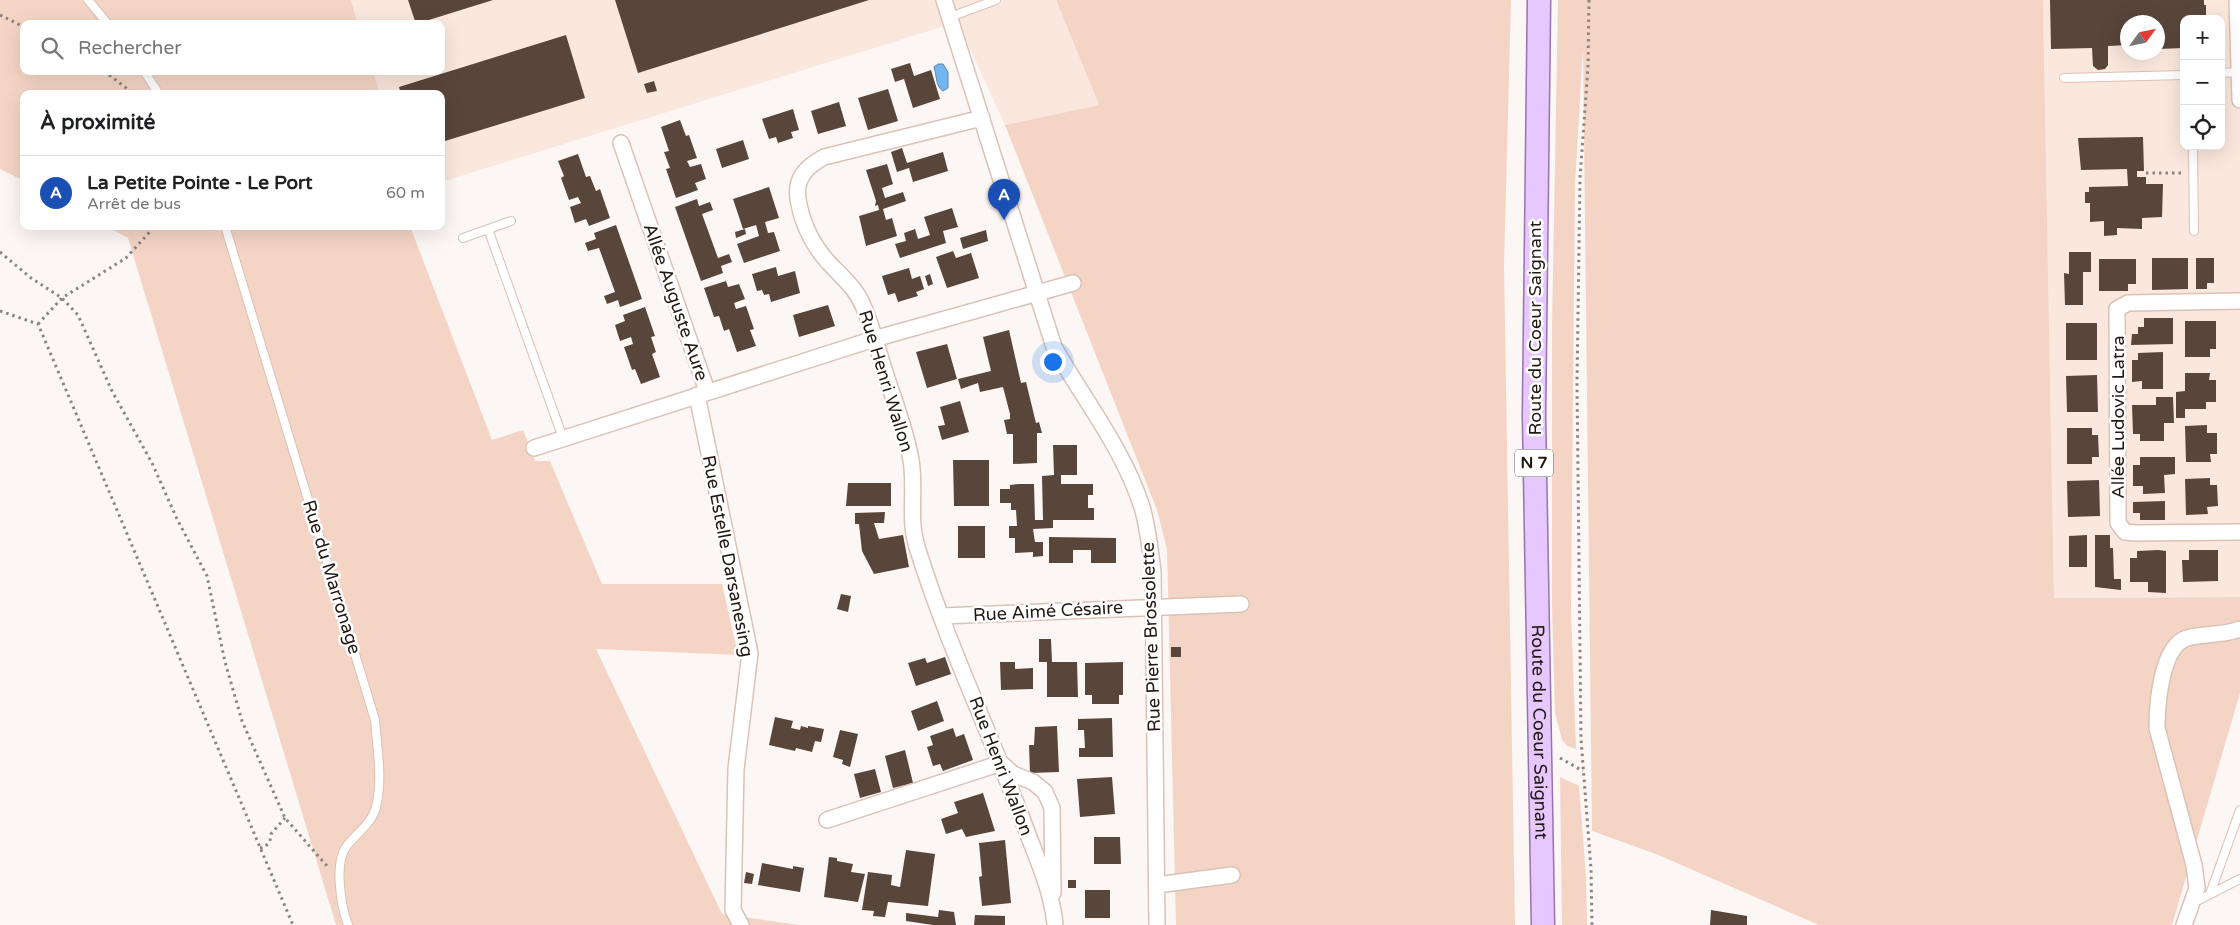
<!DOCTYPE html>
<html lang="fr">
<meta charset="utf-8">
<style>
body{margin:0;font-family:"Varela Round",sans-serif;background:#f6f6f6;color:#202124}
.controls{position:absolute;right:15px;top:15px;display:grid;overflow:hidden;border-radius:10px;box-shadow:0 5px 20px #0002}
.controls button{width:45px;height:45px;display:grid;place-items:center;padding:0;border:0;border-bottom:1px solid #e0e0e0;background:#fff;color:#202124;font:25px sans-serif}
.compass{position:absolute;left:2120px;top:15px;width:45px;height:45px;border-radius:50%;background:#fff;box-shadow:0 5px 20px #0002;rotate:57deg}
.you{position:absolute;left:1052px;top:361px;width:18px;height:18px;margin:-12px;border:4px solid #fff;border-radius:50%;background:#1a73e8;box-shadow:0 0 0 8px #1a73e833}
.badge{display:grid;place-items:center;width:32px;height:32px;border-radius:50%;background:#0b8043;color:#fff;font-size:16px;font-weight:700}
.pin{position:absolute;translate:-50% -41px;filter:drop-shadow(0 1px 2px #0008)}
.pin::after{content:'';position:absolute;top:26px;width:18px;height:15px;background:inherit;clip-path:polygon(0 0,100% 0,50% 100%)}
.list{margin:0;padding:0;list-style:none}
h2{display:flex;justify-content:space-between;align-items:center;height:65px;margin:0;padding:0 20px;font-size:21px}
h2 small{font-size:16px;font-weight:400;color:#757577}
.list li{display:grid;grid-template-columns:32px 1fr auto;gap:15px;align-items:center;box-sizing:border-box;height:75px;padding:0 20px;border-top:1px solid #e0e0e0}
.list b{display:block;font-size:19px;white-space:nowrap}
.list p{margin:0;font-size:16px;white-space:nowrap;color:#757577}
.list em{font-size:16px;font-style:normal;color:#757577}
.icon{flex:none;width:28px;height:28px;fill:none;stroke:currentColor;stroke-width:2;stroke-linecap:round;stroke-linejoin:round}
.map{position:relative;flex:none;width:2240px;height:925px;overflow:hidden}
.search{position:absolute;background:#fff;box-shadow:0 5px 20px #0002;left:20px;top:20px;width:425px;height:55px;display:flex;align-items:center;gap:12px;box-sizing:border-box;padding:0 18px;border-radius:10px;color:#757577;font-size:19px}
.panel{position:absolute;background:#fff;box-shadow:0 5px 20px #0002;left:20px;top:90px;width:425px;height:140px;border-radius:10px}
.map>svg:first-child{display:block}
.built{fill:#fae7dd;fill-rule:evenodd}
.green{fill:#f4d5c5}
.water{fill:#72b5ef;stroke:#5a86ae}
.building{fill:#59463b}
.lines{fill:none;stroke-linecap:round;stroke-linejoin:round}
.service-casing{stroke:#dac2b7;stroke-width:10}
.minor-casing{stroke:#dac2b7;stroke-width:18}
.primary-casing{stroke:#9773ad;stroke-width:25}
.path{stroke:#8b8481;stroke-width:3;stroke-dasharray:2.5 4;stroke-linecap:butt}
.service{stroke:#fff;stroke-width:8}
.minor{stroke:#fff;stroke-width:15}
.primary{stroke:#e6c8ff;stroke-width:22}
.labels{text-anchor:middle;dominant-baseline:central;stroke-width:5;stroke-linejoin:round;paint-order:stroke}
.shield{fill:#fff;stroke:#645e5b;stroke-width:1}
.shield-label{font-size:16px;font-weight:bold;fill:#221915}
.street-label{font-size:18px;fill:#221915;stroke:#fff}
</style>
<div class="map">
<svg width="2240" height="925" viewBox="0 0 2240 925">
<rect width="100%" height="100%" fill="#fcf7f5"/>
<path class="built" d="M351,0H1056L1099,105L1005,125L958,22L441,182V94H380L373,71H441V24H358Z
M2043,0H2240V597L2054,598ZM2184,19H2221V146H2184ZM2128,22H2158V52H2128Z"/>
<path class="green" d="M0,0H351L358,24H24V71H373L380,94H24V181L0,169Z
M1056,0H1511L1504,265L1515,925H1176L1167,549L1157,510L1005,125L1099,105Z
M1558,0H2043L2054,598L2240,597V693L2172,925H1819L1656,854L1592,831L1583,48L1575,184L1571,610L1576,749L1567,746L1562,740L1555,713L1552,607V326Z
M106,226H410L492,440L523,430L535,461H550L602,584H722L738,655L596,649L722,914L799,925H336L128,238Z
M1560,777L1579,786L1586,877L1587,925H1562Z"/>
<path class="water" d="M938,64H943L948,72V88L943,91C935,86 937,75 934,67Z"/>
<path class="building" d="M408,0H493L416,24Z
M615,0H869L638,73Z
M2050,0H2204V5H2206V19H2184V48L2158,49V22H2128V45L2108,46V65L2105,69L2098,70L2093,66L2092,48L2051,49Z
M566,35L585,98L445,141L441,129V94H401L399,87Z
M910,63L914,76L931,70L940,99L913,108L904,79L895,82L891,69Z
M654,81L657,91L647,93L644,84Z
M888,89L898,121L868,130L858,98Z
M839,102L846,126L818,134L811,111Z
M793,109L799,130L791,132L793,138L778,143L776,137L769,139L762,119Z
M680,120L686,136L689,135L697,158L687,161L690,167L701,164L706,179L695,183L698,190L676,198L666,169L670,168L664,152L669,151L661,127Z
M2143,137L2144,171H2137V177H2146V184H2163L2162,217L2142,218V229L2117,228V235L2104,236V221L2090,222V203H2085V192H2089V187L2128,186L2127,169L2081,170L2078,138Z
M743,140L749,159L722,168L716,149Z
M902,148L907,163L943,152L948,171L913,182L909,168L897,172L891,152Z
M578,154L586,177L590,176L596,191L600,189L610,218L589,226L586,219L575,223L570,207L581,203L578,197L569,200L561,178L564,176L558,161Z
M887,164L893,184L882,188L885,198L903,192L906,201L883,209L886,220L892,218L897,236L866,246L859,216L879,210L878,205L875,206L876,201L866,170Z
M769,187L779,218L765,222L768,233L774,232L780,251L744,263L737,244L759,236L756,225L743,229L733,199Z
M697,199L699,206L710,202L713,210L702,214L718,258L729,254L732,262L721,266L723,273L701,281L675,207Z
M952,208L958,227L943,231L946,243L900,258L895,244L906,241L904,233L915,229L918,239L930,235L924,217Z
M616,225L642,299L620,307L618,300L607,304L604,296L615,292L599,248L588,251L585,243L596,239L594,233Z
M745,229L746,234L736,238L735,232Z
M986,230L988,241L963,249L960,238Z
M953,251L956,258L971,253L979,278L947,288L936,257Z
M2069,252H2091V272H2083V305H2065L2064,273L2069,274Z
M2152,258H2188V289L2152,290Z
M2196,258H2214V283H2207V289H2196Z
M2099,259H2136V284H2128V291H2099Z
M776,267L778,276L795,271L800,293L771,302L769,294L764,295L762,290L757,291L752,274Z
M909,268L912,279L920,276L924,289L916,292L918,296L898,302L895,293L888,295L882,276Z
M930,274L933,284L928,286L925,276Z
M726,281L728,287L739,284L745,299L734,303L736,309L746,306L754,329L750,330L756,346L737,352L729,329L724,331L719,316L714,317L704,288Z
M828,305L835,326L799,337L793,315Z
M645,307L655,336L651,337L656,352L652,354L660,377L641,384L635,369L632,370L624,347L633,344L631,337L620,341L615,325L625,321L623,315Z
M2144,318H2173V344L2131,345L2132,334H2138V327H2144Z
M2185,321H2216V349H2210V357H2185Z
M2066,323H2097V360H2066Z
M1009,330L1021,383L1026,382L1036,423L1039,422L1042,433H1037V463L1013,464V434H1007L1004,420L1010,419V414L1003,387L980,392L978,383L961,389L958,379L991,371L983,337Z
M947,344L957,379L927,388L916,352Z
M2163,352V389H2142V381L2132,382V360H2138V353Z
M2185,373H2210L2209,380H2216V402H2206V409H2185V418H2176V392L2185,391Z
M2097,375L2098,412H2067L2066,376Z
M2156,397H2173L2174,423H2164V441H2140V434H2133L2132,405H2156Z
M960,401L969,432L942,440L938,426L945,425L940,407Z
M2207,425V433H2217V454H2210L2211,462H2186L2185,426Z
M2067,428H2092V435H2098L2099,457H2092V464H2067Z
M1053,445H1077V475H1061V484H1093V495H1088V508H1094V520H1053V528L1033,529L1035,542H1043V556L1033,557V552L1015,553V538H1009V526H1017L1016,510H1011V503H1000V489H1010V485L1019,484H1034L1035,520H1043L1042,476L1054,475Z
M2140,457H2175V474L2164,475L2165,493L2143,494V486H2133V465H2140Z
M953,460H989V506H954Z
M2210,478V485H2217L2218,506L2207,507L2208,514L2186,515L2185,479Z
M2099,480L2100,516L2068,517L2067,481Z
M848,483H891V506H846Z
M2165,501V520H2140V513H2133V502Z
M885,512L884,523H874L879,539L903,535L909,567L874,574L862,551L859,524H855V513Z
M958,526H985V558H958Z
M2087,535V567H2069V536Z
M2095,535H2110V548H2113L2114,579H2121V590L2095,587Z
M1049,537L1116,538V563H1091V550H1073V563H1049Z
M2158,550L2166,551V593L2148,592V582H2130V558H2137V551Z
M2189,550H2218V581L2183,582L2182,560H2189Z
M841,594L851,596L848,612L837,609Z
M1039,639H1051L1052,662H1077L1078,697H1047V662H1039Z
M1171,647H1181V657H1171Z
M945,657L951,674L916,686L908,663L925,658L927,663Z
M1000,662H1015V669L1033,668V689L1001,690Z
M1123,662V695H1119V704H1092V695H1085V663Z
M937,701L944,721L918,731L911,711Z
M775,717L793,721L791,728L800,730L801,726L808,728V726L824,729L821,742L815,741L812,752L796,748L795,751L769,745Z
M1112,718L1113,757H1079V748H1085L1084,730H1078V719Z
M1057,726L1059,772L1030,773L1029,745H1034L1035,727Z
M953,728L956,737L964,734L973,760L943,771L940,764L933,766L927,747L933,745L930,736Z
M840,730L858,734L850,767L842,764L843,760L833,757Z
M905,750L913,783L893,788L885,756Z
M875,769L881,792L860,798L854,774Z
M1112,777L1115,814L1080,817L1077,779Z
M983,793L995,831L966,837L962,829L946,834L941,819L958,813L954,802Z
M1094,837H1120L1121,864H1094Z
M1005,840L1011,903L982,906L979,877L982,876L979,843Z
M906,850L935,854L928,906L888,902L885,917L873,916L874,911L862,910L868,872L892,875L891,885L900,887Z
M829,857L837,858V861L853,864L851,872L865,874L858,902L824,897Z
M762,863L793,869V866L804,868L800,892L758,885Z
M746,872L754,874L752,884L744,883Z
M1068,880H1076V888H1068Z
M1085,890H1110V918H1085Z
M939,910L954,912L956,925H933L906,921V913L938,917Z
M1711,910L1747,916V925H1710Z
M975,915L1005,916V925H974Z"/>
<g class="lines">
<defs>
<path id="service" d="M88,0L108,24
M950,17L996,0
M144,71L159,94
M2221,73L2239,72
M2064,78L2184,75
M2193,146L2194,231
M225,226L375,720C377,748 383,779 376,807C372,824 355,834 346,847C334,864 341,906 348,925
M488,229L563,438
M463,238L511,221
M2210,894L2240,810
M2193,903L2240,879"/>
<path id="minor" d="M944,0L1054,347C1084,400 1123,448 1142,507C1148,527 1150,550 1153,571L1157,925
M2237,0L2240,100
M982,118L824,157C806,167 795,178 798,199C802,224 812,244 828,262C842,277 857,289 864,308C873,329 878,351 885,372C894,401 906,430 911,460C916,490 908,518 917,547C946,641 989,730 1023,821C1035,855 1052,889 1055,925
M621,143L707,391
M2240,301L2128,303L2117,309L2118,523L2125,532L2136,533L2240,532
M697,395L750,653L736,769L733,910L741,925
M534,448L874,339L1073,283
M942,616L1241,604
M827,820L1001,763L1013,774L1033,782L1045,792L1052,808L1053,893
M1157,885L1232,875
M2184,925L2197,888L2194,865L2157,728C2157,705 2161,646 2187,638C2205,633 2223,636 2240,629"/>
<g id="primary">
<path id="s1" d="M1539,0L1534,416L1543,925"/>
</g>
</defs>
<use href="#service" class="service-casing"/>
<use href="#minor" class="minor-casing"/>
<use href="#primary" class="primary-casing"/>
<path class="path" d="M1589,0L1588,67L1580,178L1577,384L1581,739L1591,869L1592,925
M0,15L24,27
M104,71L134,94
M2146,173H2183
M0,252L31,278L62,298L78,315L112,391L152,463L177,519L207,576L225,662L242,721L285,818L327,866
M0,311L38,324L293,925
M38,324L62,298L126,258L155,226
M1560,758L1583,771
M260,848L265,847L270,841L271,834L285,818"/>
<use href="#service" class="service"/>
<use href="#minor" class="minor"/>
<use href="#primary" class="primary"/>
</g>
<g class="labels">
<rect class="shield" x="1515" y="449.5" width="38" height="27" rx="4"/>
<g class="shield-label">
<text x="1534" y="463">N 7</text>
</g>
<g class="street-label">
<text transform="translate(676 302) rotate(71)">Allée Auguste Aure</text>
<text transform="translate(1535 328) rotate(-90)">Route du Coeur Saignant</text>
<text transform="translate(886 381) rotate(73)">Rue Henri Wallon</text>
<text transform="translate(2118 417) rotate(-90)">Allée Ludovic Latra</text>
<text transform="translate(728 556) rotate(79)">Rue Estelle Darsanesing</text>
<text transform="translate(332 577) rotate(73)">Rue du Marronage</text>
<text transform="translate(1048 611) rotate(-3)">Rue Aimé Césaire</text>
<text transform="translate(1151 637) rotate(-92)">Rue Pierre Brossolette</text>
<text stroke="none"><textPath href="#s1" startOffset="732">Route du Coeur Saignant</textPath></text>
<text transform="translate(1001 766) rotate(69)">Rue Henri Wallon</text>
</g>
</g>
</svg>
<div class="controls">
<button>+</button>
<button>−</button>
<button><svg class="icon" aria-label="locate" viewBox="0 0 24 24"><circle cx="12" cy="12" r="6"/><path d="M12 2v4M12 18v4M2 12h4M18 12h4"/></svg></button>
</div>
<svg class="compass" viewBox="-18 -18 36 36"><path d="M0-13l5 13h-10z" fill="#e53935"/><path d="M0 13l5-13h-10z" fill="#757577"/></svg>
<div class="you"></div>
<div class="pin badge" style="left:1004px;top:220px;background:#1a4fb4">A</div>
<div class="search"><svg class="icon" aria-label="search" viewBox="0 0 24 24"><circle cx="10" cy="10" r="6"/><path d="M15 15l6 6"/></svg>Rechercher</div>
<section class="panel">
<h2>À proximité<small></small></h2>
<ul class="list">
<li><span class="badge" style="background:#1a4fb4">A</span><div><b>La Petite Pointe - Le Port</b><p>Arrêt de bus</p></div><em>60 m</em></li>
</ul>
</section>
</div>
